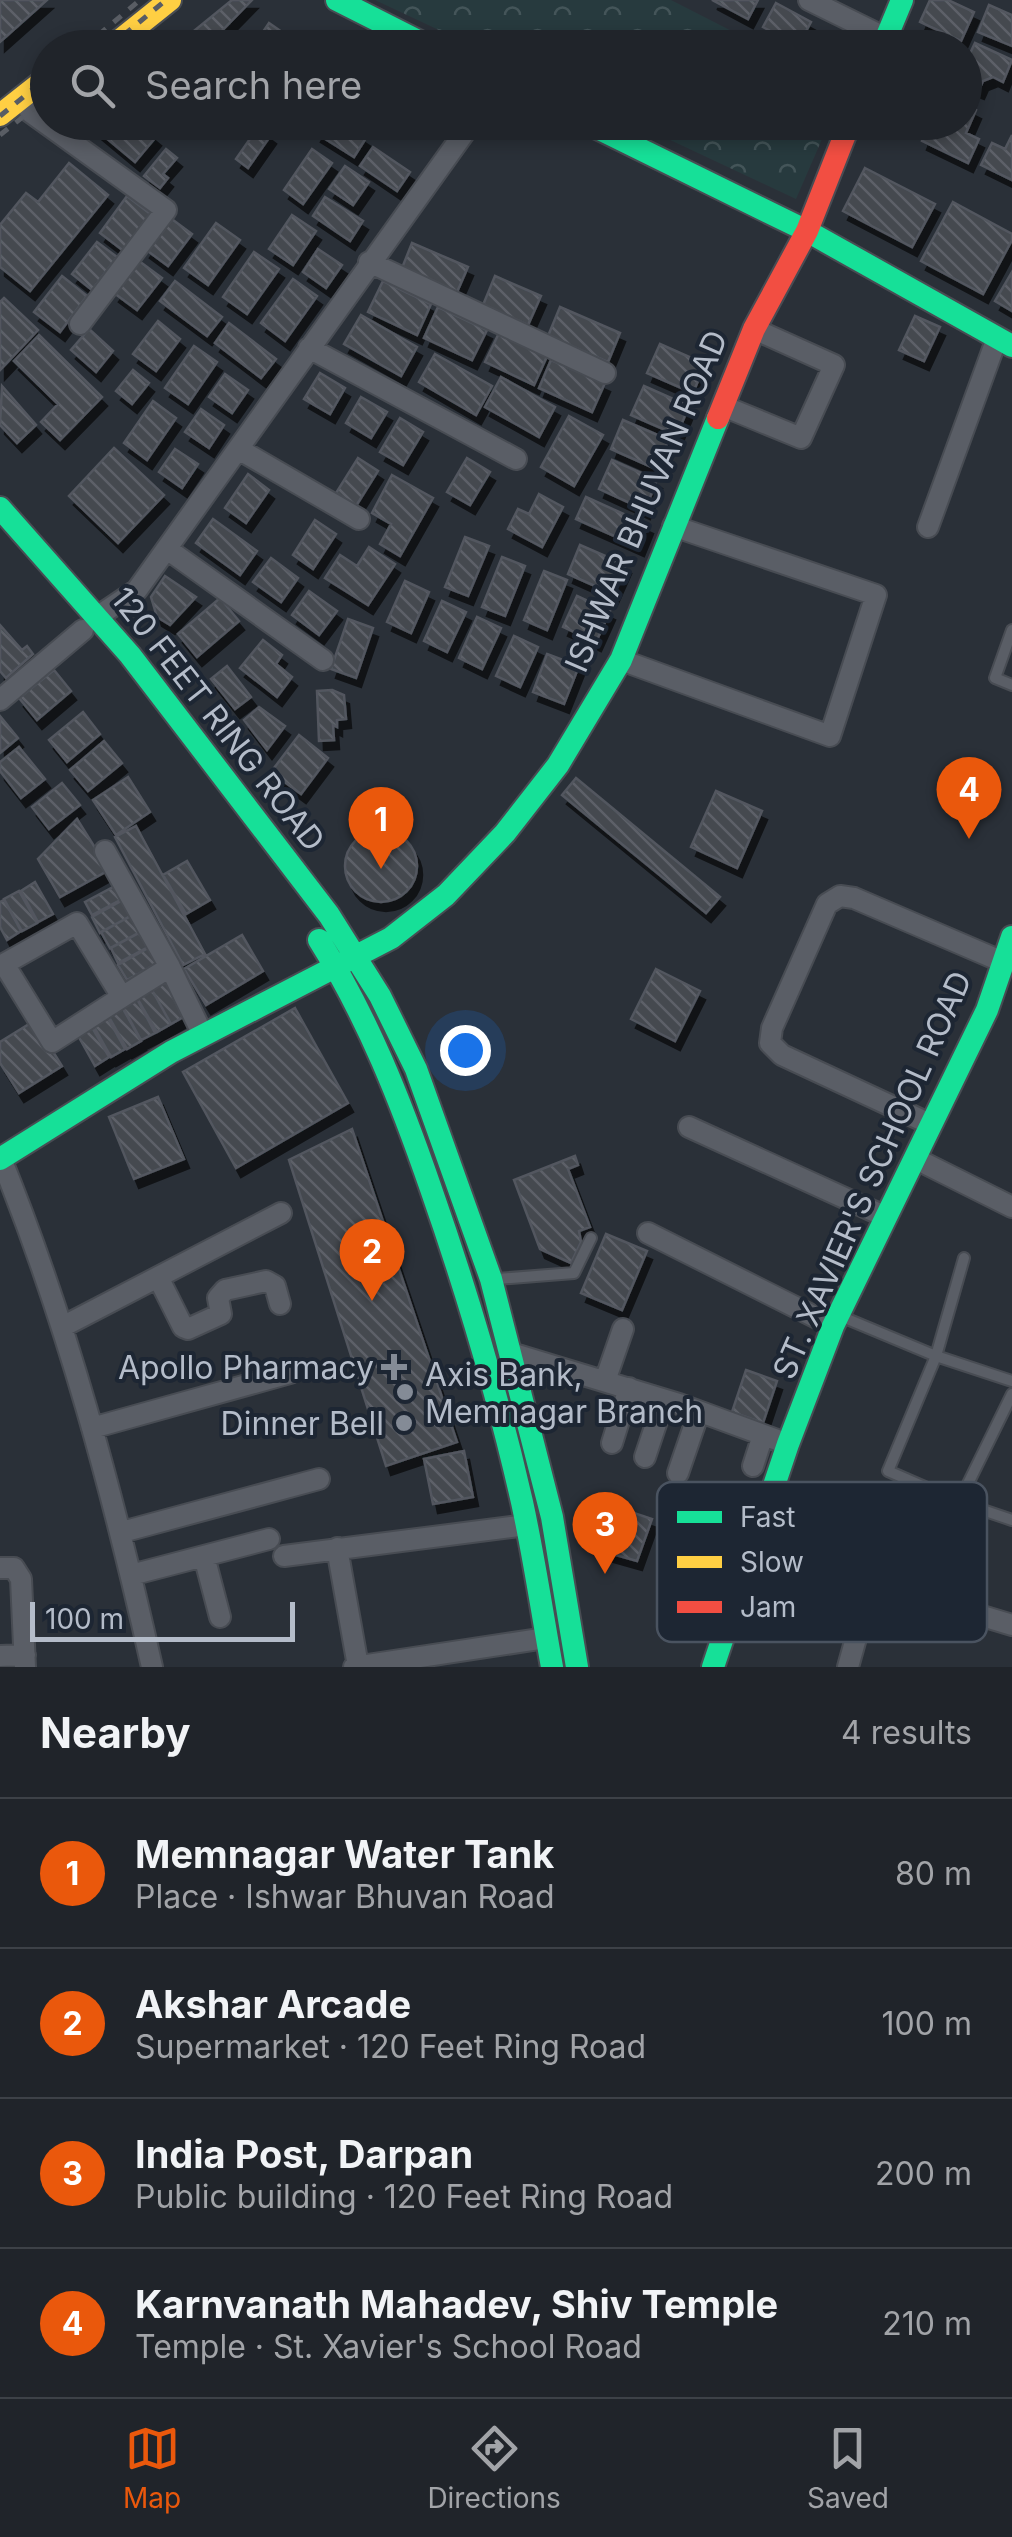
<!DOCTYPE html>
<meta charset="utf-8">
<style>
body{margin:0;font-family:Inter,sans-serif;background:#282c32;color:#f1f3f6}
.scale{position:absolute;left:30px;bottom:25px;width:265px;box-sizing:border-box;padding-left:10px;border:5px solid #b4bcc9;border-top:0;font-size:28px;line-height:35px;white-space:nowrap;color:#b4bcc9;-webkit-text-stroke:8px #1d2633;paint-order:stroke}
.you{position:absolute;left:465px;top:1050px;width:35px;height:35px;margin:-25px;border:8px solid #fff;border-radius:50%;background:#1a73e8;box-shadow:0 0 0 15px #1a73e833}
.badge{display:grid;place-items:center;width:65px;height:65px;border-radius:50%;background:#ea580c;color:#fff;font-size:32px;font-weight:700}
.pin{position:absolute;translate:-50% -82px;filter:drop-shadow(0 2px 5px #0008)}
.pin::after{content:'';position:absolute;top:52px;width:35px;height:30px;background:inherit;clip-path:polygon(0 0,100% 0,50% 100%)}
.list{margin:0;padding:0;list-style:none}
h2{display:flex;justify-content:space-between;align-items:center;height:130px;margin:0;padding:0 40px;font-size:42px}
h2 small{font-size:32px;font-weight:400;color:#a2a4a8}
.list li{display:grid;grid-template-columns:65px 1fr auto;gap:30px;align-items:center;box-sizing:border-box;height:150px;padding:0 40px;border-top:2px solid #3d4147}
.list b{display:block;font-size:38px;white-space:nowrap}
.list p{margin:0;font-size:32px;white-space:nowrap;color:#a2a4a8}
.list em{font-size:32px;font-style:normal;color:#a2a4a8}
.icon{flex:none;width:55px;height:55px;fill:none;stroke:currentColor;stroke-width:2;stroke-linecap:round;stroke-linejoin:round}
.map{position:relative;flex:none;width:1012px;height:1667px;overflow:hidden}
.search{position:absolute;background:#20242a;box-shadow:0 5px 15px #0003;left:30px;right:30px;top:30px;height:110px;display:flex;align-items:center;gap:25px;box-sizing:border-box;padding:0 35px;border-radius:55px;color:#a2a4a8;font-size:38px}
.sheet{height:730px;background:#20242a}
nav{display:flex;justify-content:space-around;align-items:center;box-sizing:border-box;height:140px;border-top:2px solid #3d4147;background:#20242a;font-size:28px;color:#a2a4a8}
nav a{display:grid;justify-items:center;gap:5px}
nav .on{color:#ea580c}
.map>svg:first-child{display:block}
.park{fill:url(#park-crowns)}
.building{fill:url(#building-back-hatch);stroke:#52575f;stroke-width:2.5;filter:url(#shadow)}
.lines{fill:none;stroke-linecap:round;stroke-linejoin:round}
.lane-casing{stroke:#484c53;stroke-width:14}
.street-casing{stroke:#484c53;stroke-width:24}
.fast-casing{stroke:#484c53;stroke-width:26}
.slow-casing{stroke:#484c53;stroke-width:26}
.jam-casing{stroke:#484c53;stroke-width:26}
.lane{stroke:#5a5e66;stroke-width:10}
.street{stroke:#5a5e66;stroke-width:20}
.fast{stroke:#16e098;stroke-width:22}
.slow{stroke:#ffcf43;stroke-width:22}
.jam{stroke:#f24e42;stroke-width:22}
.rail{stroke:#595d64;stroke-width:5;stroke-dasharray:10 10;stroke-linecap:butt}
.poi-dot{fill:#848b96;stroke:#1d2633;stroke-width:4}
.labels{text-anchor:middle;dominant-baseline:central;stroke-width:8;stroke-linejoin:round;paint-order:stroke}
.street-label{font-size:32px;fill:#b4bcc9;stroke:#1d2633}
.poi-label{font-size:32px;fill:#b4bcc9;stroke:#1d2633;text-anchor:end}
.key{fill:#1d2633;stroke:#4a5360;stroke-width:2.5}
.key-label{font-size:28px;fill:#b4bcc9}
</style>
<div class="map">
<svg width="1012" height="1667" viewBox="0 0 1012 1667">
<defs>
<pattern id="park-crowns" width="20" height="18" patternUnits="userSpaceOnUse" patternTransform="scale(2.5)"><rect width="20" height="18" fill="#273a3e"/><path d="M2 6a3 3 0 1 1 6 0M12 15a3 3 0 1 1 6 0" fill="none" stroke="#445559"/></pattern>
<pattern id="building-back-hatch" width="6" height="6" patternUnits="userSpaceOnUse" patternTransform="scale(2.5)"><rect width="6" height="6" fill="#444950"/><path d="M-1 5l2 2M0 0l6 6M5-1l2 2" fill="none" stroke="#5d6168"/></pattern>
<filter id="shadow"><feDropShadow dx="5" dy="9" stdDeviation="0" flood-color="#0009"/></filter>
</defs>
<rect width="100%" height="100%" fill="#2a3038"/>
<path class="park" d="M375,0H671L763,47H475Z
M634,123H829L796,199Z"/>
<path class="building" d="M0,0H47L0,42Z
M232,0H252L205,48H173Z
M712,0H758L748,19Z
M930,0H948L974,12L961,41L920,22Z
M776,3L811,22L798,46L763,27Z
M989,5L1012,15V46L978,32Z
M269,23L305,48H252Z
M917,33L948,48H911Z
M975,43L1012,60L1003,82L993,77L983,81L979,90L964,84V66Z
M964,104L976,110L966,133L979,139L968,163L922,141L930,122H964Z
M87,122H138L156,137L135,162Z
M323,122H342L366,138L354,157L316,133Z
M259,126L271,135L248,168L236,159Z
M1012,135V180L981,165L992,143L1005,149Z
M373,147L410,172L397,191L360,166Z
M166,149L177,158L163,174L168,178L160,188L144,176Z
M312,149L332,163L303,204L284,190Z
M69,163L108,195L30,291L0,267V225L26,193L38,202Z
M345,166L369,182L353,205L329,189Z
M865,168L935,204L912,247L843,211Z
M127,196L153,216L125,252L100,233Z
M325,197L363,221L350,241L313,216Z
M953,202L1012,234V240L983,294L921,261Z
M292,215L316,231L293,265L269,249Z
M169,217L192,234L168,266L145,249Z
M216,223L240,240L208,285L184,268Z
M97,242L117,257L92,290L72,274Z
M412,243L468,267L457,292L402,268Z
M318,249L342,265L326,288L303,272Z
M254,252L279,269L247,314L223,297Z
M139,261L162,278L137,310L114,293Z
M1012,272V311L995,301Z
M62,276L87,296L60,332L34,312Z
M495,276L541,296L528,325L483,305Z
M293,279L317,296L285,341L261,323Z
M175,281L222,317L207,336L160,301Z
M383,281L431,304L417,335L368,312Z
M4,298L38,330L0,370V302Z
M438,307L487,330L472,360L424,338Z
M560,307L620,333L608,362L548,336Z
M361,315L417,347L401,376L344,344Z
M915,316L940,327L924,361L899,350Z
M158,321L180,339L156,371L133,354Z
M229,323L276,359L261,378L215,343Z
M89,329L113,351L96,372L71,350Z
M500,331L548,354L534,385L485,362Z
M39,335L102,397L60,440L41,422L58,404L14,361Z
M660,344L705,364L693,393L647,373Z
M194,346L217,362L188,404L165,388Z
M435,354L492,386L476,415L419,382Z
M551,360L605,383L592,412L539,388Z
M133,370L149,383L132,404L116,391Z
M320,373L345,388L330,414L304,399Z
M225,374L248,390L232,413L209,397Z
M501,377L555,407L539,437L485,407Z
M2,386L36,425L17,443L0,425Z
M644,386L689,406L677,435L631,415Z
M361,397L387,412L371,438L346,423Z
M153,401L176,418L147,460L124,443Z
M201,409L224,425L209,448L185,432Z
M569,416L603,435L574,486L541,467Z
M400,418L423,432L403,465L380,452Z
M623,420L669,440L656,469L611,449Z
M114,448L164,495L118,543L69,496Z
M175,449L198,464L182,488L159,472Z
M358,458L378,471L356,506L336,493Z
M467,458L490,472L470,505L447,492Z
M612,460L657,480L645,510L599,489Z
M248,474L269,490L246,523L225,508Z
M392,475L433,498L400,556L380,544L391,524L372,513Z
M539,494L563,507L542,547L508,529L518,509L529,514Z
M586,497L648,525L639,547L576,519Z
M213,519L257,551L240,575L196,543Z
M315,520L336,534L313,569L293,555Z
M465,537L489,546L468,596L445,587Z
M580,545L626,565L613,594L568,574Z
M369,547L395,564L368,605L325,578L340,555L357,566Z
M502,557L525,566L505,616L482,607Z
M271,558L298,578L281,602L253,582Z
M544,571L567,580L547,630L524,620Z
M165,576L196,597L170,625L157,617L151,597Z
M405,581L429,592L411,633L387,622Z
M309,591L337,611L319,635L292,615Z
M577,596L610,611L596,642L563,627Z
M220,598L239,621L197,657L178,634Z
M442,601L466,612L447,652L424,641Z
M477,617L501,628L482,669L459,658Z
M348,619L373,628L356,678L331,669Z
M0,625L22,650L27,646L33,654L6,678L0,671Z
M514,636L538,647L520,687L496,676Z
M263,640L282,655L276,664L292,677L277,697L240,668Z
M547,654L579,666L564,704L533,692Z
M227,666L251,697L235,709L211,679Z
M54,670L71,691L37,720L19,698Z
M332,690L344,695L346,719L337,720V727L333,725L334,740L319,741L317,691Z
M259,707L285,726L267,750L244,720Z
M83,712L100,734L67,762L49,740Z
M0,716L18,738L0,753Z
M299,735L328,758L301,794L271,772Z
M104,741L122,763L88,791L70,770Z
M19,747L45,779L21,798L0,771V762Z
M128,777L150,812L116,835L93,800Z
M576,778L720,897L706,913L562,795Z
M62,783L80,805L49,829L32,807Z
M716,791L762,811L737,868L691,847Z
M77,819L109,870L60,897L38,859Z
M136,826L205,954L183,965L115,837Z
M345 866a36 36 0 1 1 72 0a36 36 0 1 1-72 0Z
M187,861L210,900L186,914L163,875Z
M35,882L53,914L38,922L21,891Z
M117,885L124,898L92,915L85,902Z
M19,891L37,923L22,931L4,899Z
M4,900L21,931L7,940L0,927V902Z
M123,900L132,915L100,933L92,917Z
M133,915L142,931L110,948L101,932Z
M141,932L150,946L118,963L111,948Z
M242,935L263,971L206,1005L184,969Z
M150,947L158,963L127,980L118,965Z
M656,969L700,991L675,1041L631,1019Z
M166,982L185,1016L171,1024L152,990Z
M152,990L171,1024L157,1032L137,998Z
M137,999L155,1033L141,1040L123,1007Z
M122,1007L141,1041L127,1049L108,1015Z
M295,1008L348,1103L236,1168L183,1072Z
M106,1015L125,1049L111,1057L92,1023Z
M34,1021L62,1066L19,1093L0,1063V1042Z
M90,1024L109,1057L95,1066L76,1032Z
M158,1097L184,1159L134,1179L109,1117Z
M352,1129L457,1442L386,1466L289,1160Z
M575,1156L578,1165L568,1169L590,1227L579,1231L581,1242L571,1263L540,1249L514,1180Z
M606,1234L647,1251L622,1310L581,1293Z
M746,1370L777,1381L763,1423L732,1412Z
M464,1451L473,1497L433,1504L424,1459Z
M607,1504L652,1519L637,1561L605,1552L597,1534Z"/>
<g class="lines">
<defs>
<path id="lane" d="M1012,630L995,678L1012,685
M964,1258L936,1356L888,1471L959,1502L1012,1520
M497,1279L574,1273L591,1238
M840,1316L936,1356L1012,1381
M959,1502L1012,1394"/>
<path id="street" d="M809,0L886,38
M30,112L166,210L80,324
M369,262L605,373
M309,348L516,459
M723,406L801,438L834,365L754,329
M240,450L359,519
M928,527L997,338
M167,549L323,660
M97,617L137,590L472,122
M621,660L830,736L876,595L673,526
M0,700L83,630
M105,851L170,967
M122,997L52,1042L4,964L77,923L122,997L170,967L203,1035
M930,1124L782,1055L770,1043L772,1028L827,904L840,896L854,898L1003,962
M689,1127L884,1216
M0,1156C67,1321 113,1494 152,1667
M916,1159L1012,1207
M648,1233L833,1326
M158,1277L183,1327L188,1329L221,1314L218,1298L225,1290L266,1281L275,1286L280,1304
M62,1327L281,1213
M511,1353L679,1404L788,1444
M605,1381L623,1329
M92,1428L290,1373
M612,1443L629,1388
M645,1457L664,1400
M753,1466L763,1435
M678,1473L699,1412
M766,1510L881,1548L848,1667
M122,1532L319,1479
M337,1548L358,1666
M204,1556L220,1617
M284,1556L527,1525
M0,1568H14L21,1579L25,1667
M131,1575L269,1539
M926,1599L1012,1625
M0,1656L25,1655
M354,1667L546,1638"/>
<path id="fast" d="M337,0L432,48
M882,48L902,0
M585,122L807,231L1012,346
M0,508L130,655L329,915L380,996L416,1069L491,1279L552,1517L577,1667
M319,940C368,1018 401,1102 431,1189C467,1292 498,1396 522,1502C534,1557 542,1612 552,1667
M0,1159L171,1052L391,938L446,895L505,833L558,765L621,660L718,418
M713,1667L788,1444L833,1326L987,1010L1012,937"/>
<path id="slow" d="M110,48L170,0
M0,115L48,77"/>
<path id="jam" d="M718,418L754,329L807,231L850,122"/>
</defs>
<use href="#lane" class="lane-casing"/>
<use href="#street" class="street-casing"/>
<use href="#fast" class="fast-casing"/>
<use href="#slow" class="slow-casing"/>
<use href="#jam" class="jam-casing"/>
<use href="#lane" class="lane"/>
<use href="#street" class="street"/>
<use href="#fast" class="fast"/>
<use href="#slow" class="slow"/>
<use href="#jam" class="jam"/>
<path class="rail" d="M83,48L140,0
M108,48L166,0
M0,116L48,77
M0,135L48,97"/>
</g>
<g class="poi-dot">
<path d="M389 1352h10v10h10v10h-10v10h-10v-10h-10v-10h10z"/>
<circle cx="405" cy="1392" r="10"/>
<circle cx="404" cy="1423" r="10"/>
</g>
<g class="labels">
<g class="street-label">
<text transform="translate(646 501) rotate(-67)">ISHWAR BHUVAN ROAD</text>
<text transform="translate(218 719) rotate(52)">120 FEET RING ROAD</text>
<text transform="translate(872 1175) rotate(-66)">ST. XAVIER'S SCHOOL ROAD</text>
</g>
<g class="poi-label">
<text x="374" y="1367">Apollo Pharmacy</text>
<text x="425" y="1374" text-anchor="start">Axis Bank,<tspan x="425" dy="37">Memnagar Branch</tspan></text>
<text x="384" y="1423">Dinner Bell</text>
</g>
</g>
<rect x="657" y="1482" width="330" height="160" rx="15" class="key"/>
<rect x="677" y="1511" width="45" height="12" fill="#16e098"/>
<rect x="677" y="1556" width="45" height="12" fill="#ffcf43"/>
<rect x="677" y="1601" width="45" height="12" fill="#f24e42"/>
<g class="key-label">
<text x="740" y="1527">Fast</text>
<text x="740" y="1572">Slow</text>
<text x="740" y="1617">Jam</text>
</g>
</svg>
<div class="scale">100 m</div>
<div class="you"></div>
<div class="pin badge" style="left:381px;top:869px">1</div>
<div class="pin badge" style="left:372px;top:1301px">2</div>
<div class="pin badge" style="left:605px;top:1574px">3</div>
<div class="pin badge" style="left:969px;top:839px">4</div>
<div class="search"><svg class="icon" aria-label="search" viewBox="0 0 24 24"><circle cx="10" cy="10" r="6"/><path d="M15 15l6 6"/></svg>Search here</div>
</div>
<section class="sheet">
<h2>Nearby<small>4 results</small></h2>
<ul class="list">
<li><span class="badge">1</span><div><b>Memnagar Water Tank</b><p>Place · Ishwar Bhuvan Road</p></div><em>80 m</em></li>
<li><span class="badge">2</span><div><b>Akshar Arcade</b><p>Supermarket · 120 Feet Ring Road</p></div><em>100 m</em></li>
<li><span class="badge">3</span><div><b>India Post, Darpan</b><p>Public building · 120 Feet Ring Road</p></div><em>200 m</em></li>
<li><span class="badge">4</span><div><b>Karnvanath Mahadev, Shiv Temple</b><p>Temple · St. Xavier's School Road</p></div><em>210 m</em></li>
</ul>
</section>
<nav>
<a class="on"><svg class="icon" aria-label="map" viewBox="0 0 24 24"><path d="M3 6l6-2 6 2 6-2v14l-6 2-6-2-6 2zM9 4v14M15 6v14"/></svg>Map</a>
<a><svg class="icon" aria-label="directions" viewBox="0 0 24 24"><path d="M12 3l9 9-9 9-9-9zM9 14v-3h6M13 9l2 2-2 2"/></svg>Directions</a>
<a><svg class="icon" aria-label="saved" viewBox="0 0 24 24"><path d="M7 4h10v16l-5-4-5 4z"/></svg>Saved</a>
</nav>
